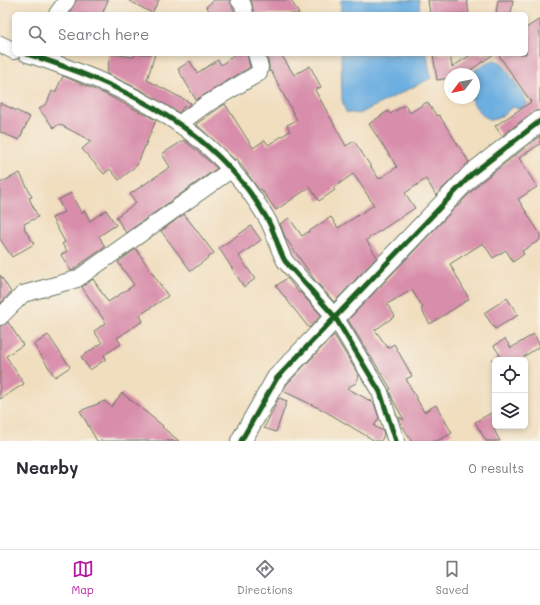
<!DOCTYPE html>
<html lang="en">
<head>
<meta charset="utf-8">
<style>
  body { margin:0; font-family:Mali,sans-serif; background:#f2f2f3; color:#2b2b33 }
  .controls { position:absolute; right:12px; bottom:12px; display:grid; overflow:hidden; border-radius:6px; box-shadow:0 2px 6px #0003 }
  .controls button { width:36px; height:36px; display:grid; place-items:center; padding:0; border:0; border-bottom:1px solid #e1e1e2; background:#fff; color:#2b2b33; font:20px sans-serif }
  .compass { position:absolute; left:444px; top:68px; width:36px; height:36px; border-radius:50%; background:#fff; box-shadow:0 2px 6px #0003; rotate:238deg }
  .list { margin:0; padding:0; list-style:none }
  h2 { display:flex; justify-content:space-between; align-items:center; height:52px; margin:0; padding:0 16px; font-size:17px }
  h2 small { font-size:13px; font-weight:400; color:#7c7c81 }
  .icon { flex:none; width:22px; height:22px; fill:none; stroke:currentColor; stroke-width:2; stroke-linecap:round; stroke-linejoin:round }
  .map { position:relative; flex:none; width:540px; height:441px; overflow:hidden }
  .search { position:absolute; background:#fff; box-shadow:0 2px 6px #0003; left:12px; right:12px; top:12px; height:44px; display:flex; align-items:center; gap:10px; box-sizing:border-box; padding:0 14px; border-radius:6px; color:#7c7c81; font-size:15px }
  .sheet { height:108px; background:#fff }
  nav { display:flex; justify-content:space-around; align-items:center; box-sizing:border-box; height:56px; border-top:1px solid #e1e1e2; background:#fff; font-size:11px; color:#7c7c81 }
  nav a { display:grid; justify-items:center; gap:2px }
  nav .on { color:#b5179e }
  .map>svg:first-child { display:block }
  .water { fill:#6dafe1; stroke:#46768a }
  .building { fill:#d88daa }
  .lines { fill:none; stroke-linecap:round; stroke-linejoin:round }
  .minor-casing { stroke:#687565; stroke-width:18 }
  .tertiary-casing { stroke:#687565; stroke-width:22 }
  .minor { stroke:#fff; stroke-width:16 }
  .tertiary { stroke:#fff; stroke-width:20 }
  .cycleway-casing { stroke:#f7f3e8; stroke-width:8 }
  .cycleway { stroke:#1b5e20; stroke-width:5 }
</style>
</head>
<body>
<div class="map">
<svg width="540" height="441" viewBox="0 0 540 441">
  <rect width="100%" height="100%" fill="#f7f3e8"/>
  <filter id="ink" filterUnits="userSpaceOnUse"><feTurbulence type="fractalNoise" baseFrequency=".025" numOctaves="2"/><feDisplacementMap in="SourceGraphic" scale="8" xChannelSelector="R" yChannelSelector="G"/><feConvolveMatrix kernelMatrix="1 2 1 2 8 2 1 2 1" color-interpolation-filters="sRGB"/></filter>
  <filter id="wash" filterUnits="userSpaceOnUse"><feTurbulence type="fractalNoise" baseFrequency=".012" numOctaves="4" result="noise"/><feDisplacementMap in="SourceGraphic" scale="16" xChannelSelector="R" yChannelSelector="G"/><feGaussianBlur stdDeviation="0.9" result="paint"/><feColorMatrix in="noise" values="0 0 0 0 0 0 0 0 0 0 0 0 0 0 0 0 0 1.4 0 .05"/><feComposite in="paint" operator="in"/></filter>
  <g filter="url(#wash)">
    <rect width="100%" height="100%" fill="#f1debf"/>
    <g class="water">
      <path d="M341,0H419L420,14H341Z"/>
      <path d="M341,54H427L431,78L359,114L346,112L342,100Z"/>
      <path d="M495,60L502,63L524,96L528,105L520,109L513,107C508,110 503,116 498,118C485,125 475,106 470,98H474V74H470L484,64Z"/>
    </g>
    <g id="blocks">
      <g class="building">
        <path d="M76,0H108L102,14H69Z"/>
        <path d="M128,0H159L152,13Z"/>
        <path d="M214,0H230L235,14H213L206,7Z"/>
        <path d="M251,0H291L299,14H254Z"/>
        <path d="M428,0H467L469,14H430Z"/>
        <path d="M498,0H513L511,14H496Z"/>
        <path d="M540,19V110L533,112L502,136L495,126L531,102L498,54H526V28Z"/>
        <path d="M110,54L134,57L135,54H155L147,80L191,103L185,108L184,106L179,113L141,90L107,74Z"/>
        <path d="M236,54H247L250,67L196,100L178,69L190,61L197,73L218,60L221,65Z"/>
        <path d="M266,54H281L294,75L310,66L321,87L315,90L346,146L354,141L379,179L397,167L369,124L388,111L390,114L405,105L410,113L427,102L437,116L439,115L469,162L436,195L426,179L405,193L415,208L366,240L377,257L334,302L314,279L285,237L280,224L289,218L302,236L331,217L338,228L374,205L357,179L353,174L333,188L335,190L319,201L310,187L276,210L261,189L259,190L237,159L235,160L196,124L225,104L253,148L265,140L268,145L290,131L287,125L297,120L271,71L269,72V65Z"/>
        <path d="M433,54H450L452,67L472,54H494L465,74H450V78L437,80Z"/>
        <path d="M63,76L105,94L156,120L137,165L119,180L110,169L104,174L82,149L91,141L59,124L54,128L39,109L47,103L52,91L55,93Z"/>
        <path d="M0,103L30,117L19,140L0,132Z"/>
        <path d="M540,136V144L519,158L537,187L518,199L540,234V240L522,251L524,254L513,262L506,250L493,258L483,243L450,264L469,299L430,324L421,309L423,308L412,290L387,304L395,316L375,330L388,348L394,344L412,376L406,379L424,412L436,405L452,433L437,441H411L398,417L404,420L393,400L389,390L391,389L348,320L456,207L462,203L461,202L480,183Z"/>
        <path d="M184,140L217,168L126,233L116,217L136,203L130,194L170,167L162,154Z"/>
        <path d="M20,173L32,197L29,198L38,217L24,224L25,227L24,228L34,244L12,257L0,239V183Z"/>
        <path d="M71,193L81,213L85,211L90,221L106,210L116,225L99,236L105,247L71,271L61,255L67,251L62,244L65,242L52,218L64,212L58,200Z"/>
        <path d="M184,214L214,253L191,271L161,231Z"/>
        <path d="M251,226L261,240L239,256L255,279L244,287L219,248Z"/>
        <path d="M136,249L168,296L140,315L143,321L117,338L121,344L104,355L106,359L90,370L81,357L102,343L94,331L106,323L82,287L93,279L108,302L134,285L118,262Z"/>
        <path d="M0,275L11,292L0,304Z"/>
        <path d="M287,278L299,293L300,292L321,315L309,328L276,286Z"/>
        <path d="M507,298L518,315L495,329L484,313Z"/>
        <path d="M8,322L23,345L6,356L24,384L0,399V326Z"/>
        <path d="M534,334L540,346L519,360H492L500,355L494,346L505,339L511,348Z"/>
        <path d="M48,335L70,367L55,377L34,345Z"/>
        <path d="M334,335L359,376L356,383L347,388L374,403L379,418L374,426L383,431L384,435L381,441H375L323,410L283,391L286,385Z"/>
        <path d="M122,393L163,426L162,427L179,441H97L80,411L105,401L111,407Z"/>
        <path d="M279,398L287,401L276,432L264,428Z"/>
        <path d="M495,411V432L500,441H486L475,422Z"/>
      </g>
    </g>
  </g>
  <g filter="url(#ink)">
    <use href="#blocks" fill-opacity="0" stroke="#687565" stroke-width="1"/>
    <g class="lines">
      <defs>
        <g id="minor">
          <path d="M239,0L243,5L245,14"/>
          <path d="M57,14L67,0"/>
          <path d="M0,44L14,51"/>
          <path d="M27,54C45,59 63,66 81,73C157,103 224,145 266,217C275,231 277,247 285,261L335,317L380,392L396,441"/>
          <path d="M179,124L205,105L259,73L260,67L256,54"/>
          <path d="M0,317L23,294L77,279L232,169"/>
        </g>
        <path id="tertiary" d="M241,441L277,378L472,174L540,121"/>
      </defs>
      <use href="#minor" class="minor-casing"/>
      <use href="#tertiary" class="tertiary-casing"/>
      <use href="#minor" class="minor"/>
      <use href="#tertiary" class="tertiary"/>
      <defs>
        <g id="cycleway">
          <path d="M27,54C45,59 63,66 81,73C157,103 224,145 266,217C275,231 277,247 285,261L335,317L380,392L396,441"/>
          <path d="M241,441L277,378L472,174L540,121"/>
        </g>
      </defs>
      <use href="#cycleway" class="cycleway-casing"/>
      <use href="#cycleway" class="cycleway"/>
    </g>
  </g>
</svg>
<div class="controls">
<button><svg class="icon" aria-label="locate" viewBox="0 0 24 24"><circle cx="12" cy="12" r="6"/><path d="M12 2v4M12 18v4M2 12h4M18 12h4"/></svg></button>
<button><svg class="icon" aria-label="layers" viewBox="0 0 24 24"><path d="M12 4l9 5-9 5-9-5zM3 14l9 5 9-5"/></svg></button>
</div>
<svg class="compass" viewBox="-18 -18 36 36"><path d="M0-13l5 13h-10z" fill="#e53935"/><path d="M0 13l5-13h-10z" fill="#7c7c81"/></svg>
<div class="search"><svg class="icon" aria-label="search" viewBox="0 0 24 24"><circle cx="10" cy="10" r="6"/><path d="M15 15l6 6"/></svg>Search here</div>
</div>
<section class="sheet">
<h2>Nearby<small>0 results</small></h2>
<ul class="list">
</ul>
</section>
<nav>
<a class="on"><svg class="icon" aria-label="map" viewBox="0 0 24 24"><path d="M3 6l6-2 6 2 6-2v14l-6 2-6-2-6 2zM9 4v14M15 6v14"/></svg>Map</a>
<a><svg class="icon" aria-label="directions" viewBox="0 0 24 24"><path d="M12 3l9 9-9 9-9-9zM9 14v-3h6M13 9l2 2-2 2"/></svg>Directions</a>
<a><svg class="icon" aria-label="saved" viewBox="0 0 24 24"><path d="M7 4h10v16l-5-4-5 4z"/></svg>Saved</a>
</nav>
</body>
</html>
